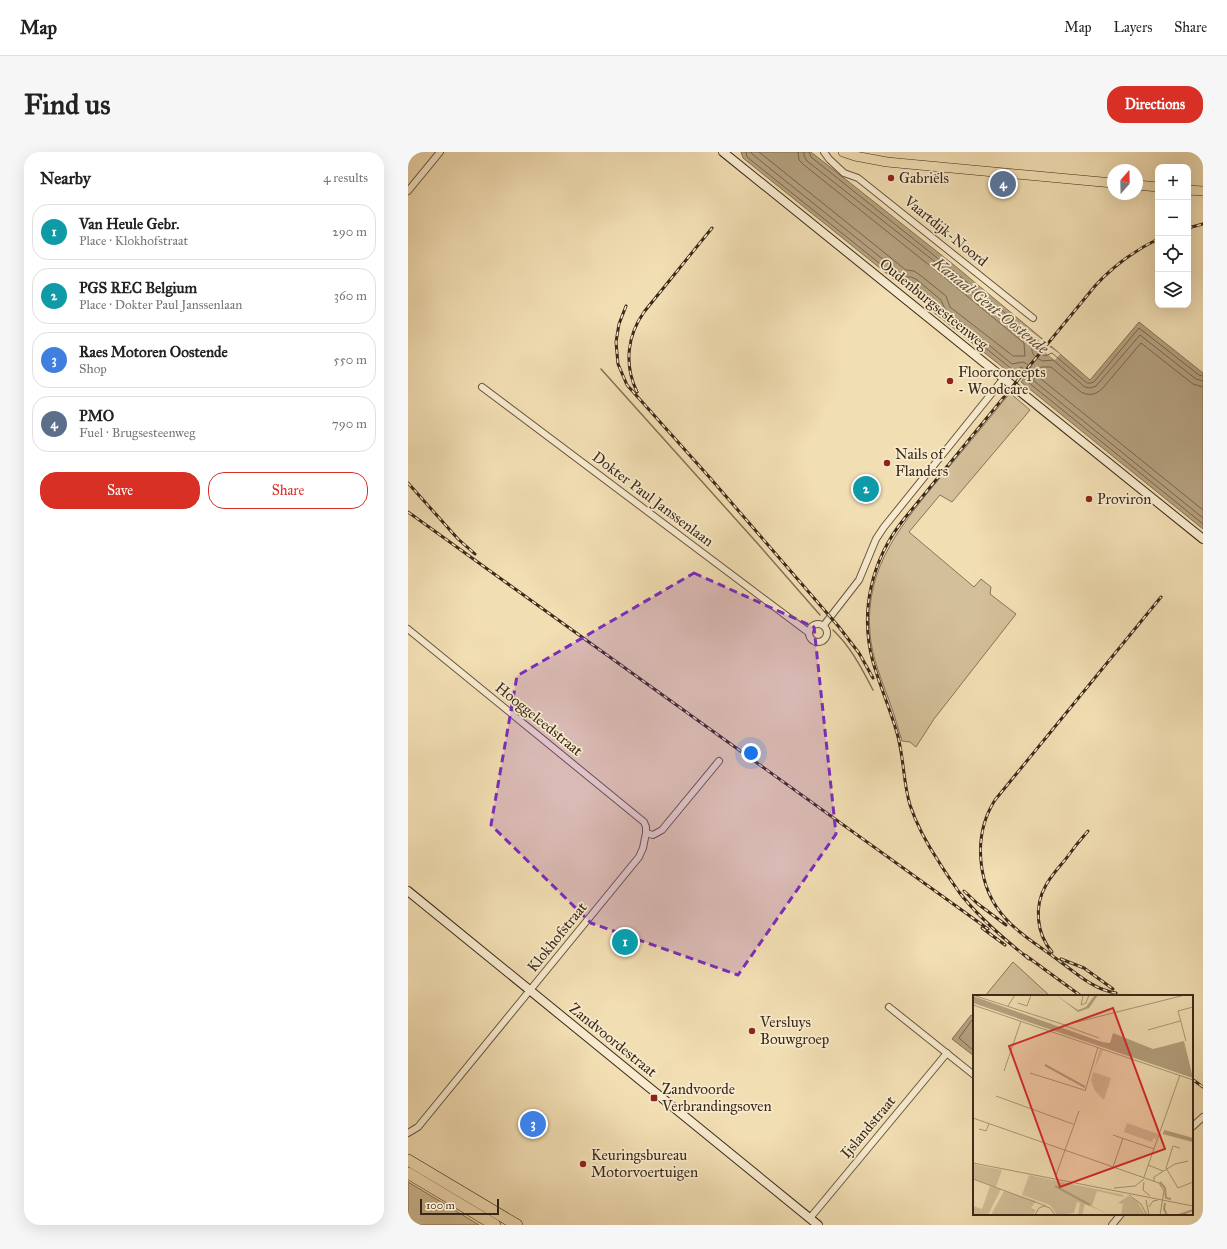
<!DOCTYPE html>
<html lang="en">
<head>
<meta charset="utf-8">
<style>
  body { margin:0; font-family:"IM FELL Great Primer",serif; background:#f6f6f6; color:#222 }
  .controls { position:absolute; right:12px; top:12px; display:grid; overflow:hidden; border-radius:8px; box-shadow:0 4px 16px #0002 }
  .controls button { width:36px; height:36px; display:grid; place-items:center; padding:0; border:0; border-bottom:1px solid #e0e0e0; background:#fff; color:#222; font:20px sans-serif }
  .compass { position:absolute; left:699px; top:12px; width:36px; height:36px; border-radius:50%; background:#fff; box-shadow:0 4px 16px #0002; rotate:20deg }
  .scale { position:absolute; left:12px; bottom:10px; width:79px; box-sizing:border-box; padding-left:4px; border:2px solid #3b2918; border-top:0; font-size:11px; line-height:14px; white-space:nowrap; color:#3b2918; -webkit-text-stroke:3px #f7eace; paint-order:stroke }
  .you { position:absolute; left:343px; top:601px; width:14px; height:14px; margin:-10px; border:3px solid #fff; border-radius:50%; background:#1a73e8; box-shadow:0 0 0 6px #1a73e833 }
  .badge { display:grid; place-items:center; width:26px; height:26px; border-radius:50%; background:#d93025; color:#fff; font-size:13px; font-weight:700 }
  .pin { position:absolute; translate:-50% -50%; border:2px solid #fff; box-shadow:0 1px 4px #0006 }
  .list { margin:0; padding:0; list-style:none }
  h2 { display:flex; justify-content:space-between; align-items:center; height:52px; margin:0; padding:0 16px; font-size:17px }
  h2 small { font-size:13px; font-weight:400; color:#767676 }
  .list li { display:grid; grid-template-columns:26px 1fr auto; gap:12px; align-items:center; box-sizing:border-box; height:56px; margin:0 8px 8px; padding:0 8px; border:1px solid #e0e0e0; border-radius:16px }
  .list b { display:block; font-size:15px; white-space:nowrap }
  .list p { margin:0; font-size:13px; white-space:nowrap; color:#767676 }
  .list em { font-size:13px; font-style:normal; color:#767676 }
  .actions { display:flex; gap:8px; padding:12px 16px }
  .actions a { flex:1; padding:9px 0; border:1px solid #d93025; border-radius:16px; text-align:center; font-size:14px; color:#d93025 }
  .actions .main { background:#d93025; color:#fff }
  .icon { flex:none; width:22px; height:22px; fill:none; stroke:currentColor; stroke-width:2; stroke-linecap:round; stroke-linejoin:round }
  .map { position:relative; flex:none; width:795px; height:1073px; overflow:hidden; border-radius:16px }
  header { display:flex; align-items:center; gap:24px; box-sizing:border-box; height:56px; padding:0 20px; background:#fff; border-bottom:1px solid #e0e0e0 }
  header strong { font-size:19px }
  nav { display:flex; gap:22px; margin-inline-start:auto; font-size:14px }
  .intro { display:flex; align-items:center; justify-content:space-between; box-sizing:border-box; height:96px; padding:0 24px }
  h1 { margin:0; font-size:28px }
  .button { padding:10px 18px; border-radius:16px; background:#d93025; color:#fff; font-size:14px; font-weight:700 }
  main { display:flex; gap:24px; padding:0 24px }
  aside { flex:1; background:#fff; border-radius:16px; box-shadow:0 4px 16px #0002 }
  .map>svg:first-child { display:block }
  .green { fill:#d3bf99; stroke:#877458 }
  .water { fill:#b4a07e; stroke:#847055 }
  .pier { fill:#f2deb3 }
  .lines { fill:none; stroke-linecap:round; stroke-linejoin:round }
  .shore { stroke:#78644b; stroke-width:1 }
  .stream { stroke:#847055; stroke-width:1.5 }
  .street-casing { stroke:#69563f; stroke-width:8 }
  .secondary-casing { stroke:#3b2918; stroke-width:10 }
  .primary-casing { stroke:#3b2918; stroke-width:10 }
  .highway-casing { stroke:#3b2918; stroke-width:12 }
  .street { stroke:#f7eace; stroke-width:6 }
  .secondary { stroke:#f7eace; stroke-width:8 }
  .primary { stroke:#f2deb3; stroke-width:9 }
  .highway { stroke:#f2deb3; stroke-width:11 }
  .rail-casing { stroke:#3b2918; stroke-width:3 }
  .rail { stroke:#f7eace; stroke-width:1.5; stroke-dasharray:4.5; stroke-linecap:butt }
  .marked { fill:#7b2cbf; fill-opacity:0.2; stroke:#7b2cbf; stroke-width:3; stroke-dasharray:8 5; stroke-linejoin:round }
  .poi-dot { fill:#8f2418; stroke:#f7eace; stroke-width:1.5 }
  .labels { text-anchor:middle; stroke-width:3.5; stroke-linejoin:round; paint-order:stroke }
  .poi-label { font-size:15px; fill:#3b2918; stroke:#f7eace; text-anchor:start }
  .street-label { font-size:15px; fill:#3b2918; stroke:#f7eace }
  .water-label { font-size:16px; font-style:italic; fill:#5f4d37; stroke:#f7eace }
  .inset-river { fill:none; stroke:#b4a07e; stroke-width:2 }
  .inset-road { fill:none; stroke:#a99675; stroke-width:1 }
  .view { fill:#d62828; fill-opacity:0.15; stroke:#d62828; stroke-width:2 }
  .inset-edge { fill:none; stroke:#3b2918; stroke-width:2 }
</style>
</head>
<body>
<header>
<strong>Map</strong>
<nav><a>Map</a><a>Layers</a><a>Share</a></nav>
</header>
<div class="intro"><h1>Find us</h1><a class="button">Directions</a></div>
<main>
<aside>
<h2>Nearby<small>4 results</small></h2>
<ul class="list">
<li><span class="badge" style="background:#0f9aa8">1</span><div><b>Van Heule Gebr.</b><p>Place · Klokhofstraat</p></div><em>290 m</em></li>
<li><span class="badge" style="background:#0f9aa8">2</span><div><b>PGS REC Belgium</b><p>Place · Dokter Paul Janssenlaan</p></div><em>360 m</em></li>
<li><span class="badge" style="background:#3f7fe0">3</span><div><b>Raes Motoren Oostende</b><p>Shop</p></div><em>550 m</em></li>
<li><span class="badge" style="background:#5c6f8a">4</span><div><b>PMO</b><p>Fuel · Brugsesteenweg</p></div><em>790 m</em></li>
</ul>
<div class="actions"><a class="main">Save</a><a>Share</a></div>
</aside>
<div class="map">
<svg width="795" height="1073" viewBox="0 0 795 1073">
  <rect width="100%" height="100%" fill="#f2deb3"/>
  <filter id="stains"><feTurbulence type="fractalNoise" baseFrequency=".005" numOctaves="4"/><feColorMatrix values="0 0 0 0 .2 0 0 0 0 .09 0 0 0 0 .02 0 0 0 .5 -.17"/></filter>
  <radialGradient id="worn" r=".72"><stop offset=".6" stop-color="#630" stop-opacity="0"/><stop offset="1" stop-color="#630" stop-opacity=".3"/></radialGradient>
  <g class="green">
    <path d="M602,241L622,258L544,350L532,343L501,380L566,435L573,427L583,435L582,442L608,462L526,567L508,595L502,590L494,589C490,577 487,564 482,551C474,529 464,506 462,482C456,413 496,370 536,321C558,295 580,268 602,241Z"/>
    <path d="M605,810L642,844H577Z"/>
    <path d="M0,1030L71,1073H0Z"/>
  </g>
  <g class="water">
    <path d="M333,0H403L546,113L637,189L632,196L637,201L643,194L682,228L731,170L795,221V377L613,230L618,223L612,219L607,225L524,159L527,155L502,134L498,137L335,6Z"/>
    <path d="M563,863L566,865V904L544,887Z"/>
  </g>
  <path class="pier" d="M612,171L638,191L634,196L637,198L640,194L652,202L647,208L607,177Z"/>
  <g class="lines">
    <g class="shore">
      <path d="M338,0L339,5L496,131L502,130L505,131L530,152L531,159L605,218L607,219L613,215L620,219L622,223L619,228L620,230L795,372"/>
      <path d="M343,0L344,2L497,125H503L508,127L533,148L537,157L604,212L615,210C626,215 626,219 626,229L795,366"/>
      <path d="M351,0L498,118L506,119L512,123L538,144L542,155L605,204H617L616,191L536,125L396,13L391,8L390,0"/>
      <path d="M396,0V4L399,9L540,120L623,189C624,200 623,204 635,209L645,208L677,235L682,236L688,234L732,183L788,227L795,229"/>
      <path d="M401,0L403,5L543,117L630,188L631,190L628,196L630,199L637,204L644,201L679,231H683L686,230L731,176L791,223L795,224"/>
      <path d="M795,235L785,232L733,191L694,237C687,243 681,244 673,240L643,215H633L632,217L633,227L795,358"/>
      <path d="M566,868H564L551,886L566,899"/>
    </g>
    <g class="stream">
      <path d="M193,217L350,392L412,463"/>
      <path d="M425,478C443,495 454,517 465,538"/>
    </g>
    <defs>
      <g id="street">
        <path d="M416,0L421,7L436,21L450,26L625,166"/>
        <path d="M0,39L32,0"/>
        <path d="M74,235L400,480"/>
        <circle cx="410" cy="481" r="9"/>
        <path d="M416,473L451,428L468,387L476,375L596,226"/>
        <path d="M0,477L236,670L238,675V681"/>
        <path d="M481,855L566,923"/>
        <path d="M784,975L795,965"/>
        <path d="M0,981L10,975L231,705L235,696L238,681L245,683L254,678L311,609"/>
        <path d="M402,1066L539,901"/>
        <path d="M704,1073L713,1062"/>
      </g>
      <g id="secondary">
        <path d="M315,0L795,387"/>
        <path d="M0,739L410,1073"/>
      </g>
      <g id="primary">
        <path d="M435,0L447,4L479,10L705,31"/>
        <path d="M729,33L750,35"/>
        <path d="M780,38L795,39"/>
      </g>
      <g id="highway">
        <path d="M0,1008L109,1073"/>
        <path d="M0,1021L87,1073"/>
      </g>
    </defs>
    <use href="#street" class="street-casing"/>
    <use href="#secondary" class="secondary-casing"/>
    <use href="#primary" class="primary-casing"/>
    <use href="#highway" class="highway-casing"/>
    <use href="#street" class="street"/>
    <use href="#secondary" class="secondary"/>
    <use href="#primary" class="primary"/>
    <use href="#highway" class="highway"/>
    <defs>
      <g id="rail">
        <path d="M780,76L795,72"/>
        <path d="M218,154L211,172L208,190L210,212L219,233L303,327L431,475L451,501L465,526"/>
        <path d="M229,240C216,213 219,184 236,160L304,76"/>
        <path d="M0,331L50,387L67,402"/>
        <path d="M0,360L580,777"/>
        <path d="M556,739L570,752L598,773"/>
        <path d="M574,776L597,793"/>
        <path d="M644,800C628,781 626,754 638,733C643,724 650,716 657,708C664,698 672,688 680,679"/>
        <path d="M617,803L673,844"/>
        <path d="M621,807C596,787 570,765 551,740C544,730 537,720 531,710C519,692 509,674 502,653C495,630 496,605 489,581C482,557 472,534 465,510C451,459 464,407 496,367L687,134C705,114 726,99 750,87"/>
        <path d="M653,807L676,816L705,837"/>
        <path d="M708,841C686,838 668,821 650,808C633,795 612,783 598,767C569,736 564,684 587,648L753,445"/>
        <path d="M784,927L795,935"/>
      </g>
    </defs>
    <use href="#rail" class="rail-casing"/>
    <use href="#rail" class="rail"/>
  </g>
  <path class="marked" d="M286,421L406,475L428,682L330,823L183,771L83,673L109,524Z"/>
  <g class="poi-dot">
    <circle cx="483" cy="26" r="4"/>
    <circle cx="542" cy="229" r="4"/>
    <circle cx="479" cy="311" r="4"/>
    <circle cx="681" cy="347" r="4"/>
    <circle cx="344" cy="879" r="4"/>
    <rect x="242" y="942" width="8" height="8" rx="2"/>
    <circle cx="175" cy="1012" r="4"/>
  </g>
  <g class="labels">
    <g class="poi-label">
      <text x="491" y="31">Gabriëls</text>
      <text x="550" y="225">Floorconcepts<tspan x="550" dy="17">- Woodcare</tspan></text>
      <text x="487" y="307">Nails of<tspan x="487" dy="17">Flanders</tspan></text>
      <text x="689" y="352">Proviron</text>
      <text x="352" y="875">Versluys<tspan x="352" dy="17">Bouwgroep</tspan></text>
      <text x="254" y="942">Zandvoorde<tspan x="254" dy="17">Verbrandingsoven</tspan></text>
      <text x="183" y="1008">Keuringsbureau<tspan x="183" dy="17">Motorvoertuigen</tspan></text>
    </g>
    <g class="street-label">
      <text transform="translate(538 79) rotate(39)" y="5">Vaartdijk-Noord</text>
      <text transform="translate(526 152) rotate(39)" y="5">Oudenburgsesteenweg</text>
      <text transform="translate(245 347) rotate(37)" y="5">Dokter Paul Janssenlaan</text>
      <text transform="translate(131 567) rotate(39)" y="5">Hooggeleedstraat</text>
      <text transform="translate(149 785) rotate(-51)" y="5">Klokhofstraat</text>
      <text transform="translate(205 888) rotate(39)" y="5">Zandvoordestraat</text>
      <text transform="translate(460 975) rotate(-50)" y="5">Ijslandstraat</text>
    </g>
    <g class="water-label">
      <text transform="translate(583 153) rotate(39)" y="6">Kanaal Gent-Oostende</text>
    </g>
  </g>
  <g transform="translate(565 843)">
    <rect width="220" height="220" fill="#f2deb3"/>
    <path d="M127,54L130,55L120,77L138,83L131,105L122,96L118,85ZM154,128L185,139L183,144L180,143L179,147L151,137ZM0,169L29,175L23,192L0,184ZM56,180L151,200L150,202L124,196L119,211L137,220L112,209L109,220H105L107,208L104,207L101,218L84,220L77,210L49,200ZM17,191L28,194L15,220H0V211L9,214ZM31,196L63,206L58,213L63,215L60,220H18ZM155,201L163,205L173,220H148L150,209L145,208Z" fill="#d3bf99"/>
    <path d="M83,0L105,15L113,12L122,0H125L116,13L105,17ZM0,1L129,47L137,48L140,38L180,54L211,46L220,83L0,8Z" fill="#b4a07e"/>
    <path class="inset-river" d="M72,70L112,92M191,136L220,144M190,138L220,146M187,187L192,193L193,203L198,204M82,191L117,210M192,208L191,214L194,220M206,220L220,215"/>
    <path class="inset-road" d="M0,0L92,30L212,0M110,1L108,10L113,8L116,0M45,8L54,11L58,0M0,10L220,85M35,11L42,0M90,30L126,43M175,35L207,26M213,46L205,16L220,12M31,76L48,26M57,78L111,95M113,93L112,96L125,52M23,101L100,129M0,123L186,188L191,196L187,220M6,134L13,136L16,129M140,140L181,154M207,153L200,151L193,173L205,193L220,187M0,168L220,211M175,170L190,176M140,172L150,143M83,180L106,116M171,182L207,80M0,184L73,211M181,186V182L202,169L215,166M171,187L170,195L177,201M141,193L162,191L171,184M156,200L168,209L174,220M173,205L176,220M176,212L180,206L185,205M62,220L66,213L71,211L77,213L82,220"/>
    <path class="view" d="M140,13L192,154L87,192L36,51Z"/>
    <rect width="220" height="220" class="inset-edge"/>
  </g>
  <rect width="100%" height="100%" filter="url(#stains)"/>
  <rect width="100%" height="100%" fill="url(#worn)"/>
</svg>
<div class="controls">
<button>+</button>
<button>−</button>
<button><svg class="icon" aria-label="locate" viewBox="0 0 24 24"><circle cx="12" cy="12" r="6"/><path d="M12 2v4M12 18v4M2 12h4M18 12h4"/></svg></button>
<button><svg class="icon" aria-label="layers" viewBox="0 0 24 24"><path d="M12 4l9 5-9 5-9-5zM3 14l9 5 9-5"/></svg></button>
</div>
<svg class="compass" viewBox="-18 -18 36 36"><path d="M0-13l5 13h-10z" fill="#e53935"/><path d="M0 13l5-13h-10z" fill="#767676"/></svg>
<div class="scale">100 m</div>
<div class="you"></div>
<div class="pin badge" style="left:217px;top:790px;background:#0f9aa8">1</div>
<div class="pin badge" style="left:458px;top:337px;background:#0f9aa8">2</div>
<div class="pin badge" style="left:125px;top:972px;background:#3f7fe0">3</div>
<div class="pin badge" style="left:595px;top:32px;background:#5c6f8a">4</div>
</div>
</main>
</body>
</html>
